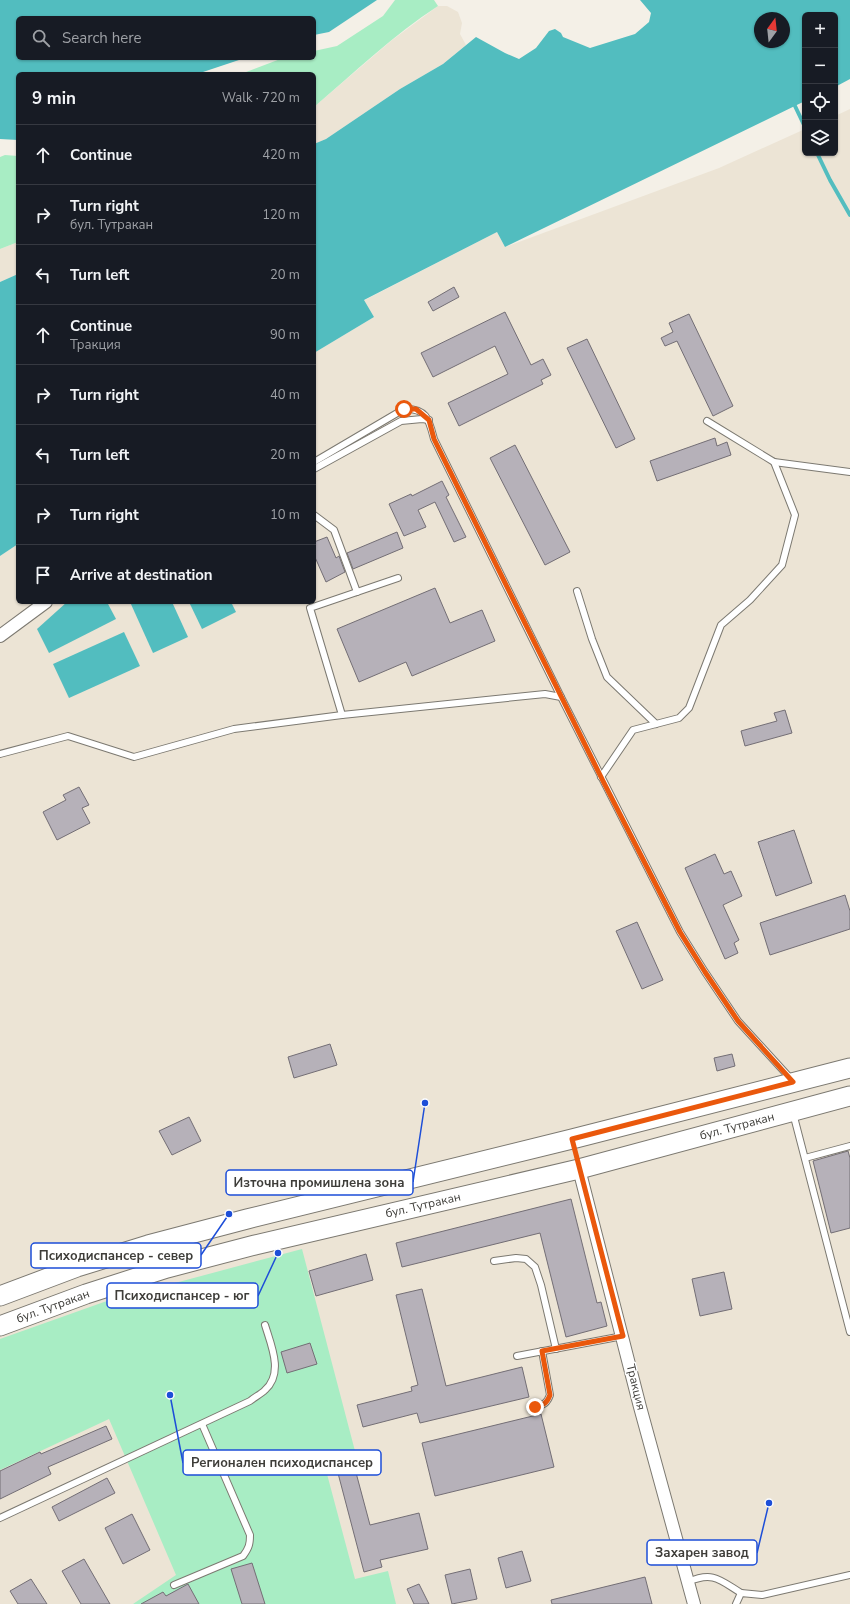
<!DOCTYPE html>
<html lang="en">
<head>
<meta charset="utf-8">
<style>
  body { margin:0; font-family:"Nunito Sans",sans-serif; background:#20242c; color:#f1f3f6 }
  .controls { position:absolute; right:12px; top:12px; display:grid; overflow:hidden; border-radius:6px; box-shadow:0 1px 3px #0004 }
  .controls button { width:36px; height:36px; display:grid; place-items:center; padding:0; border:0; border-bottom:1px solid #363941; background:#171b24; color:#f1f3f6; font:20px sans-serif }
  .compass { position:absolute; left:754px; top:12px; width:36px; height:36px; border-radius:50%; background:#171b24; box-shadow:0 1px 3px #0004; rotate:15deg }
  .stop { position:absolute; width:12px; height:12px; margin:-9px; border:3px solid #ea580c; border-radius:50%; background:#fff }
  .stop.end { background:#ea580c; border-color:#fff; box-shadow:0 1px 4px #0008 }
  .list { margin:0; padding:0; list-style:none }
  h2 { display:flex; justify-content:space-between; align-items:center; height:52px; margin:0; padding:0 16px; font-size:17px }
  h2 small { font-size:13px; font-weight:400; color:#9ea1a6 }
  .list li { display:grid; grid-template-columns:26px 1fr auto; gap:12px; align-items:center; box-sizing:border-box; height:60px; padding:0 16px; border-top:1px solid #363941 }
  .list b { display:block; font-size:15px; white-space:nowrap }
  .list p { margin:0; font-size:13px; white-space:nowrap; color:#9ea1a6 }
  .list em { font-size:13px; font-style:normal; color:#9ea1a6 }
  .icon { flex:none; width:22px; height:22px; fill:none; stroke:currentColor; stroke-width:2; stroke-linecap:round; stroke-linejoin:round }
  .map { position:relative; flex:none; width:850px; height:1604px; overflow:hidden }
  .search { position:absolute; background:#171b24; box-shadow:0 1px 3px #0004; left:16px; top:16px; width:300px; height:44px; display:flex; align-items:center; gap:10px; box-sizing:border-box; padding:0 14px; border-radius:6px; color:#9ea1a6; font-size:15px }
  .panel { position:absolute; background:#171b24; box-shadow:0 1px 3px #0004; left:16px; top:72px; width:300px; height:532px; border-radius:6px }
  .map>svg:first-child { display:block }
  .built { fill:#ece4d5 }
  .green { fill:#a8edc4 }
  .water { fill:#52bdbf; fill-rule:evenodd }
  .lines { fill:none; stroke-linecap:round; stroke-linejoin:round }
  .stream { stroke:#52bdbf; stroke-width:4 }
  .building { fill:#b6b1b9; stroke:#736e75 }
  .service-casing { stroke:#7c7971; stroke-width:8 }
  .minor-casing { stroke:#7c7971; stroke-width:14 }
  .primary-casing { stroke:#7c7971; stroke-width:21 }
  .service { stroke:#fff; stroke-width:6 }
  .minor { stroke:#fff; stroke-width:12 }
  .primary { stroke:#fff; stroke-width:19 }
  .route { stroke:#ea580c; stroke-width:5 }
  .labels { text-anchor:middle; stroke-width:3; stroke-linejoin:round; paint-order:stroke }
  .street-label { font-size:12px; fill:#3e3d39; stroke:#fff }
  .leader { fill:none; stroke:#1d4ed8; stroke-width:1.5 }
  .callout-dot { fill:#1d4ed8; stroke:#fff; stroke-width:1.5 }
  .callout { fill:#fff; stroke:#1d4ed8; stroke-width:1.5 }
  .callout-label { font-size:13px; text-anchor:middle; font-weight:bold; fill:#3e3d39 }
</style>
</head>
<body>
<div class="map">
<svg width="850" height="1604" viewBox="0 0 850 1604">
  <rect width="100%" height="100%" fill="#f4f0e7"/>
  <g class="built">
    <path d="M438,6H447L458,12L462,23L460,34L466,45L443,64L400,89L326,139L314,144V107L391,41Z"/>
    <path d="M850,109V1604H0V556L18,544V602H314V353L374,317L363,301L497,232L505,247L719,168L805,129V153H835V116Z"/>
    <path d="M18,242V274L0,282V249Z"/>
  </g>
  <g class="green">
    <path d="M395,0H434L438,6C393,35 354,73 314,107V74H241L283,58H314V51L337,46L383,16Z"/>
    <path d="M5,155L18,156V242L0,249V157Z"/>
    <path d="M302,1249L355,1451L323,1459L355,1579L388,1571L396,1604H133L176,1575L109,1419L0,1470V1339L104,1302Z"/>
  </g>
  <g class="water">
    <path d="M0,0H377L329,32L314,35V18H18V58H245L197,74H18V140L0,139Z"/>
    <path d="M640,0H850V79L835,87V15H805V101L505,247L497,232L364,300L374,317L314,353V144L326,139L400,89L443,64L476,37L505,53L519,59L536,48L549,31L555,29L561,33L563,37L590,48L635,34L649,22L651,13ZM760,18H784V42H760Z"/>
    <path d="M18,274V544L0,556V282Z"/>
    <path d="M67,602H107L116,619L49,653L37,629Z"/>
    <path d="M130,602H172L188,637L153,653Z"/>
    <path d="M189,602H231L236,612L202,629Z"/>
    <path d="M124,632L140,666L69,698L53,664Z"/>
  </g>
  <g class="lines">
    <g class="stream">
      <path d="M795,106L805,127"/>
      <path d="M817,153L830,180L850,215"/>
    </g>
  </g>
  <g class="building">
    <path d="M454,287L459,297L433,311L428,302Z"/>
    <path d="M505,312L531,365L543,359L551,375L541,380L543,384L459,426L448,403L508,374L495,346L433,377L421,353Z"/>
    <path d="M689,314L733,406L713,416L677,341L665,346L661,338L673,332L669,323Z"/>
    <path d="M587,339L635,439L616,448L567,348Z"/>
    <path d="M715,438L717,446L727,442L731,455L657,481L650,461Z"/>
    <path d="M515,445L570,552L545,565L490,458Z"/>
    <path d="M442,481L449,495L446,497L466,537L454,542L435,502L418,510L426,527L404,536L389,504L411,494L412,496Z"/>
    <path d="M397,532L403,548L353,569L347,553Z"/>
    <path d="M327,537L336,558L339,556L345,572L326,582L314,555V542Z"/>
    <path d="M435,588L450,623L482,610L495,641L412,676L406,662L359,682L337,629Z"/>
    <path d="M785,710L792,733L745,746L741,731L777,721L774,713Z"/>
    <path d="M79,787L89,805L82,808L90,823L57,840L43,812L66,800L63,795Z"/>
    <path d="M794,830L812,883L776,896L758,842Z"/>
    <path d="M715,854L724,874L731,871L742,896L723,905L739,940L734,943L738,953L725,959L685,868Z"/>
    <path d="M845,895L850,911V929L770,955L760,923Z"/>
    <path d="M637,922L663,980L642,989L616,931Z"/>
    <path d="M330,1044L337,1065L294,1078L288,1057Z"/>
    <path d="M732,1054L735,1066L717,1071L714,1058Z"/>
    <path d="M189,1117L201,1141L172,1155L159,1131Z"/>
    <path d="M848,1151L850,1158V1228L831,1233L813,1161Z"/>
    <path d="M571,1199L597,1303L601,1302L607,1326L566,1337L540,1233L402,1267L396,1243Z"/>
    <path d="M366,1254L373,1280L316,1296L309,1271Z"/>
    <path d="M724,1272L732,1309L700,1316L692,1279Z"/>
    <path d="M422,1289L446,1386L522,1367L529,1397L420,1423L417,1413L363,1427L357,1405L412,1391L411,1387L418,1385L396,1295Z"/>
    <path d="M310,1343L317,1364L287,1373L281,1352Z"/>
    <path d="M541,1414L554,1467L435,1496L422,1443Z"/>
    <path d="M106,1426L112,1439L48,1467L51,1474L0,1499V1471L40,1452L41,1454Z"/>
    <path d="M351,1454L370,1525L419,1513L428,1549L380,1560L382,1567L364,1572L334,1458Z"/>
    <path d="M107,1478L115,1493L59,1521L52,1507Z"/>
    <path d="M132,1514L150,1550L123,1564L105,1528Z"/>
    <path d="M522,1551L531,1581L506,1588L498,1558Z"/>
    <path d="M84,1559L110,1604H81L62,1571Z"/>
    <path d="M252,1563L265,1604H242L231,1569Z"/>
    <path d="M470,1569L477,1599L452,1604L445,1575Z"/>
    <path d="M645,1577L652,1604H552L551,1600Z"/>
    <path d="M31,1579L47,1604H18L10,1591Z"/>
    <path d="M188,1584L199,1604H141L163,1592L166,1596Z"/>
    <path d="M419,1584L429,1604H414L407,1589Z"/>
  </g>
  <g class="lines">
    <defs>
      <g id="service">
        <path d="M707,421L774,462L850,472"/>
        <path d="M314,462L404,409C427,408 429,420 434,439L561,697"/>
        <path d="M314,469L401,421L422,419L429,420"/>
        <path d="M314,515L334,530L357,592"/>
        <path d="M577,591L592,639L607,677L656,724"/>
        <path d="M342,715L310,608L398,578"/>
        <path d="M0,754L68,736L134,757L234,729L342,715L545,694L561,697L680,932L705,972L738,1021L791,1079"/>
        <path d="M601,777L633,730L679,718L689,708L721,625L750,600L782,565L795,515L774,462"/>
        <path d="M793,1113L850,1332"/>
        <path d="M805,1158L850,1146"/>
        <path d="M494,1261L516,1258L526,1259L535,1267L541,1285L556,1349"/>
        <path d="M517,1356L623,1336"/>
        <path d="M535,1407C544,1405 547,1403 550,1395L542,1351"/>
        <path d="M0,1518L250,1401C255,1397 261,1394 265,1390C284,1373 271,1345 265,1325"/>
        <path d="M688,1582C713,1571 720,1580 741,1593"/>
        <path d="M174,1585L243,1556C249,1548 250,1544 250,1535L202,1424"/>
        <path d="M736,1604L741,1593L762,1595L850,1575"/>
      </g>
      <g id="minor">
        <path d="M0,636L46,602"/>
        <path d="M579,1169L640,1407L694,1604"/>
      </g>
      <g id="primary">
        <path d="M0,1296L77,1267L148,1245L247,1219L572,1139L850,1068"/>
        <path d="M0,1326L86,1294L167,1268L255,1245L579,1169L850,1096"/>
      </g>
    </defs>
    <use href="#service" class="service-casing"/>
    <use href="#minor" class="minor-casing"/>
    <use href="#primary" class="primary-casing"/>
    <use href="#service" class="service"/>
    <use href="#minor" class="minor"/>
    <use href="#primary" class="primary"/>
  </g>
  <g class="lines">
    <path class="route" d="M404,409H416L429,420L434,439L601,777L680,932L705,972L738,1021L793,1082L572,1139L623,1336L542,1351L550,1395C547,1403 544,1405 535,1407"/>
  </g>
  <g class="labels">
    <g class="street-label">
      <text transform="translate(737 1126) rotate(-15)" y="4">бул. Тутракан</text>
      <text transform="translate(423 1205) rotate(-13)" y="4">бул. Тутракан</text>
      <text transform="translate(53 1306) rotate(-20)" y="4">бул. Тутракан</text>
      <text transform="translate(636 1387) rotate(76)" y="4">Тракция</text>
    </g>
  </g>
  <path class="leader" d="M425 1103L413 1182M229 1214L201 1255M278 1253L258 1296M170 1395L183 1463M769 1503L757 1553"/>
  <g class="callout-dot">
    <circle cx="425" cy="1103" r="4"/>
    <circle cx="229" cy="1214" r="4"/>
    <circle cx="278" cy="1253" r="4"/>
    <circle cx="170" cy="1395" r="4"/>
    <circle cx="769" cy="1503" r="4"/>
  </g>
  <g class="callout">
    <rect x="226" y="1170" width="187" height="25" rx="4"/>
    <rect x="31" y="1243" width="170" height="25" rx="4"/>
    <rect x="107" y="1283" width="151" height="25" rx="4"/>
    <rect x="183" y="1450" width="198" height="25" rx="4"/>
    <rect x="647" y="1540" width="110" height="25" rx="4"/>
  </g>
  <g class="callout-label">
    <text x="319" y="1187">Източна промишлена зона</text>
    <text x="116" y="1260">Психодиспансер - север</text>
    <text x="182" y="1300">Психодиспансер - юг</text>
    <text x="282" y="1467">Регионален психодиспансер</text>
    <text x="702" y="1557">Захарен завод</text>
  </g>
</svg>
<div class="controls">
<button>+</button>
<button>−</button>
<button><svg class="icon" aria-label="locate" viewBox="0 0 24 24"><circle cx="12" cy="12" r="6"/><path d="M12 2v4M12 18v4M2 12h4M18 12h4"/></svg></button>
<button><svg class="icon" aria-label="layers" viewBox="0 0 24 24"><path d="M12 4l9 5-9 5-9-5zM3 14l9 5 9-5"/></svg></button>
</div>
<svg class="compass" viewBox="-18 -18 36 36"><path d="M0-13l5 13h-10z" fill="#e53935"/><path d="M0 13l5-13h-10z" fill="#9ea1a6"/></svg>
<div class="stop" style="left:404px;top:409px"></div>
<div class="stop end" style="left:535px;top:1407px"></div>
<div class="search"><svg class="icon" aria-label="search" viewBox="0 0 24 24"><circle cx="10" cy="10" r="6"/><path d="M15 15l6 6"/></svg>Search here</div>
<section class="panel">
<h2>9 min<small>Walk · 720 m</small></h2>
<ul class="list">
<li><svg class="icon" aria-label="ahead" viewBox="0 0 24 24"><path d="M12 20V5M6 11l6-6 6 6"/></svg><div><b>Continue</b></div><em>420 m</em></li>
<li><svg class="icon" aria-label="right" viewBox="0 0 24 24"><path d="M7 20v-9h11M14 6l5 5-5 5"/></svg><div><b>Turn right</b><p>бул. Тутракан</p></div><em>120 m</em></li>
<li><svg class="icon" aria-label="left" viewBox="0 0 24 24"><path d="M17 20v-9H6M10 6l-5 5 5 5"/></svg><div><b>Turn left</b></div><em>20 m</em></li>
<li><svg class="icon" aria-label="ahead" viewBox="0 0 24 24"><path d="M12 20V5M6 11l6-6 6 6"/></svg><div><b>Continue</b><p>Тракция</p></div><em>90 m</em></li>
<li><svg class="icon" aria-label="right" viewBox="0 0 24 24"><path d="M7 20v-9h11M14 6l5 5-5 5"/></svg><div><b>Turn right</b></div><em>40 m</em></li>
<li><svg class="icon" aria-label="left" viewBox="0 0 24 24"><path d="M17 20v-9H6M10 6l-5 5 5 5"/></svg><div><b>Turn left</b></div><em>20 m</em></li>
<li><svg class="icon" aria-label="right" viewBox="0 0 24 24"><path d="M7 20v-9h11M14 6l5 5-5 5"/></svg><div><b>Turn right</b></div><em>10 m</em></li>
<li><svg class="icon" aria-label="arrive" viewBox="0 0 24 24"><path d="M6 21V4h12l-3 4 3 4H6"/></svg><div><b>Arrive at destination</b></div></li>
</ul>
</section>
</div>
</body>
</html>
